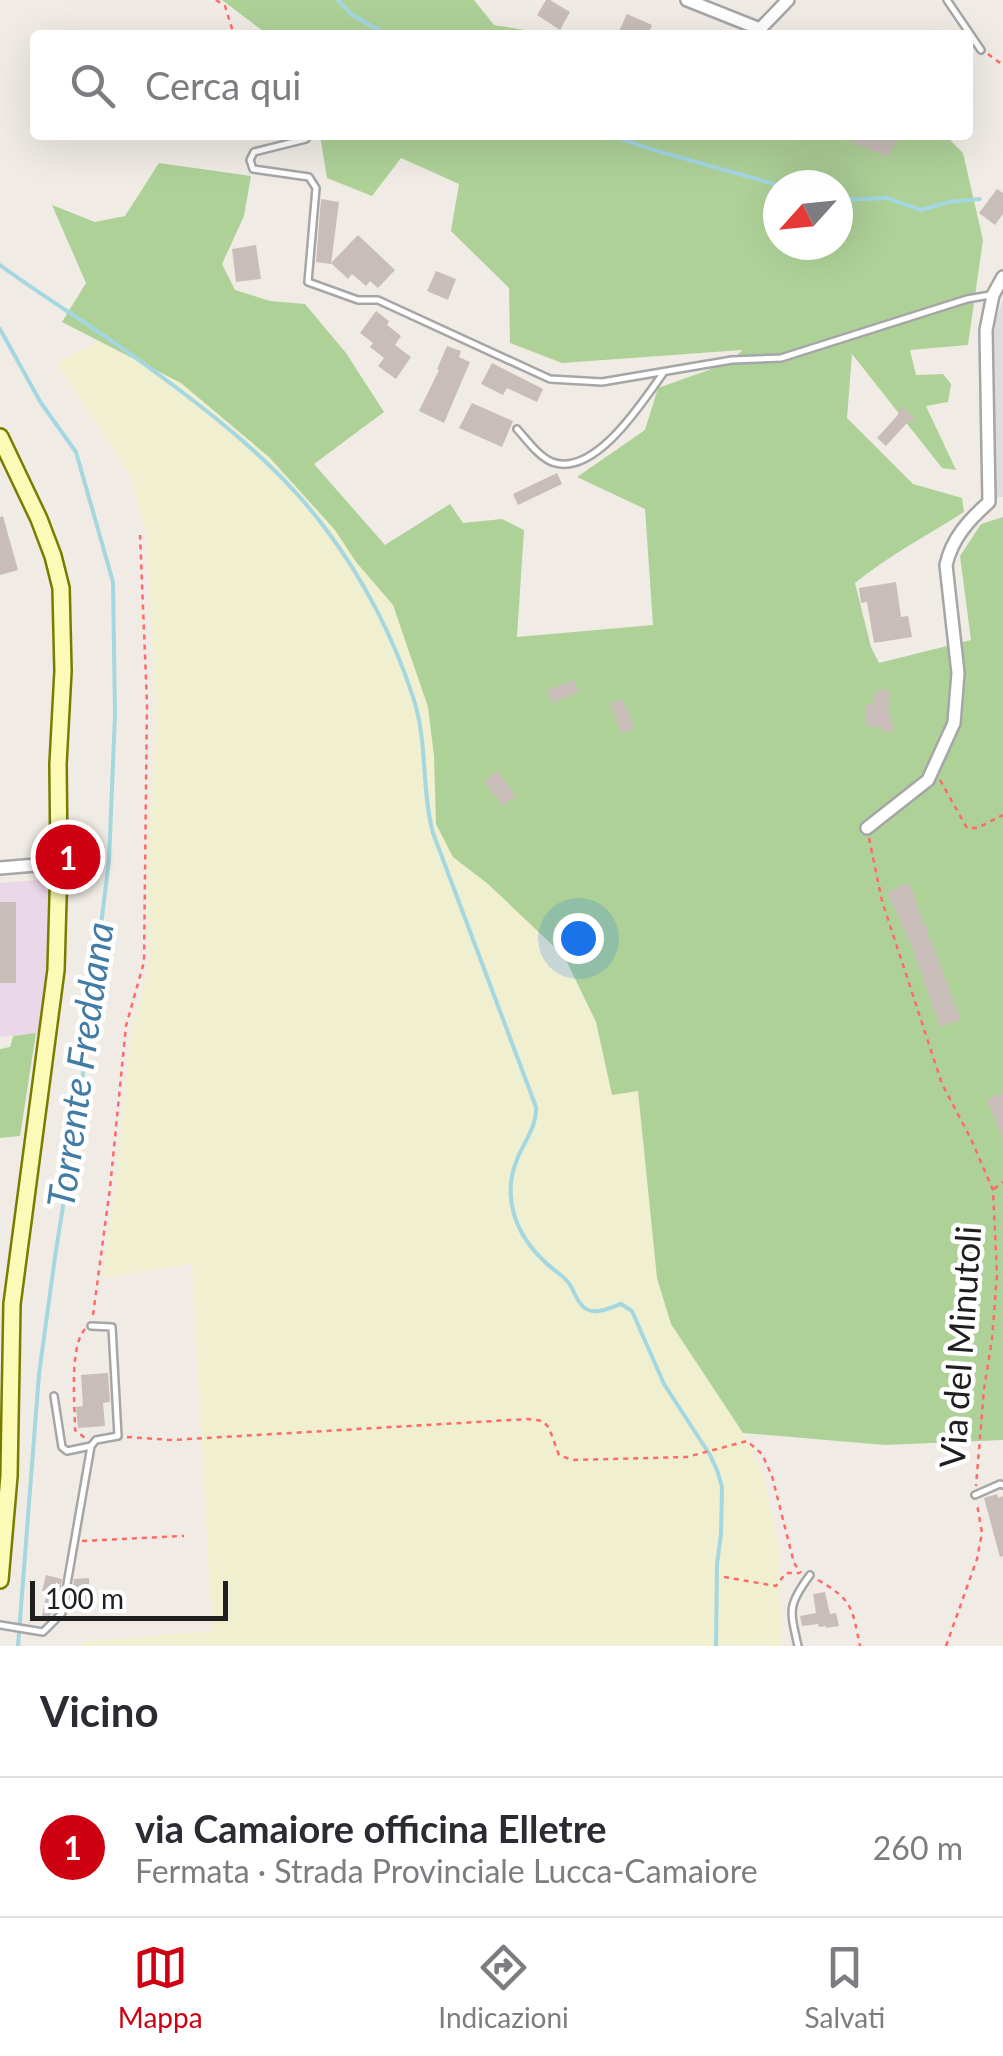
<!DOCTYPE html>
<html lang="it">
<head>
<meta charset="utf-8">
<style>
  body { margin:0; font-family:Lato,sans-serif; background:#f2f2f3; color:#2b2b33 }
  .compass { position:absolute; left:763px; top:170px; width:90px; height:90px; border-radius:50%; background:#fff; box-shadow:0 10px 40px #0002; rotate:243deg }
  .scale { position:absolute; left:30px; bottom:25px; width:198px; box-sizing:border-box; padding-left:10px; border:5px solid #1f1f1f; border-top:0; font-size:28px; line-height:35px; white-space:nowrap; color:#1f1f1f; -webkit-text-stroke:8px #fff; paint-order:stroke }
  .you { position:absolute; left:578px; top:938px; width:35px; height:35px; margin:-25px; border:8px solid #fff; border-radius:50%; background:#1a73e8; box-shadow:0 0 0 15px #1a73e833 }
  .badge { display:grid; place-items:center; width:65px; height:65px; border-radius:50%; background:#ce0012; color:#fff; font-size:32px; font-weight:700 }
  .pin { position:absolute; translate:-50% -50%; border:5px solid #fff; box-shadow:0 2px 10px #0006 }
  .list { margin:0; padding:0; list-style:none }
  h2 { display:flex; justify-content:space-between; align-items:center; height:130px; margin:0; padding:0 40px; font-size:42px }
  h2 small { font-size:32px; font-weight:400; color:#7c7c81 }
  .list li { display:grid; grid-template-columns:65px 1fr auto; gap:30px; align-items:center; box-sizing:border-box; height:140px; padding:0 40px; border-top:2px solid #e1e1e2 }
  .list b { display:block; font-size:38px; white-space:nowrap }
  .list p { margin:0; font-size:32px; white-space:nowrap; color:#7c7c81 }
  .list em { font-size:32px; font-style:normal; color:#7c7c81 }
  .icon { flex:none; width:55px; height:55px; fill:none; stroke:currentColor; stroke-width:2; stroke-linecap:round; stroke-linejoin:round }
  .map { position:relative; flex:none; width:1003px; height:1646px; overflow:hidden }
  .search { position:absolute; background:#fff; box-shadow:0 10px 40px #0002; left:30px; right:30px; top:30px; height:110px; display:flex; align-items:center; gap:25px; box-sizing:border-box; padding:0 35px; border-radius:10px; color:#7c7c81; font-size:38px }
  .sheet { height:270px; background:#fff }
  nav { display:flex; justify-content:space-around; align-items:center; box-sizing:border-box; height:140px; border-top:2px solid #e1e1e2; background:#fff; font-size:28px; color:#7c7c81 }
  nav a { display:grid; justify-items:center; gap:5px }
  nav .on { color:#ce0012 }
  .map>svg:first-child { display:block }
  .residential { fill:#dddcdc }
  .industrial { fill:#ead7e8 }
  .farmland { fill:#f0efd0 }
  .forest { fill:#aed198; fill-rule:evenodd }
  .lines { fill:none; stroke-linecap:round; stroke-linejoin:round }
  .stream { stroke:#a4d7e0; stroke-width:4 }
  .building { fill:#c8bdb8 }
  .service-casing { stroke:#a6a6a6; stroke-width:10 }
  .minor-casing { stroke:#a6a6a6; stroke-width:16 }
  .secondary-casing { stroke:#7a7c00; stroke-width:20 }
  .path { stroke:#ff6a67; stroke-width:2.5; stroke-dasharray:5 5; stroke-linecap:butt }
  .service { stroke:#fff; stroke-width:5 }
  .minor { stroke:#fff; stroke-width:11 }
  .secondary { stroke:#fcfab7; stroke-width:15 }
  .labels { text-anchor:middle; stroke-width:9; stroke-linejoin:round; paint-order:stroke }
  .street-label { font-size:35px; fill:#1f1f1f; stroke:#fff }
  .water-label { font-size:38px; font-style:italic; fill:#427ba4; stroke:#fff }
</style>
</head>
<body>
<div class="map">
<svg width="1003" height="1646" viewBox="0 0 1003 1646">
  <rect width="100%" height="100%" fill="#f0ece5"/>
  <path class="residential" d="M1003,299V497L992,498L993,328Z"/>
  <path class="industrial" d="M48,879L46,1032L0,1037V883Z"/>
  <path class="farmland" d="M99,341L181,383L269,457L335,530L356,562L393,605L428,707L434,756L453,857L488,884L564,956L596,1022L612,1094L638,1091L657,1278L702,1373L739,1424L763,1474L779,1549L782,1646H82L86,1641L212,1631L192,1264L101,1278L113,1205L131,1035L149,962L147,866L156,719L147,534L130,474L56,362Z"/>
  <g class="forest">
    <path d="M222,0H474L494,25L537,32L539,35H268Z"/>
    <path d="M320,135H945L963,153L983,240L968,345L910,350L916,375L943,374L951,384L948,402L926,406L956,470L942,468L852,354L847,418L913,484L962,498L964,512C928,535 888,556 855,583L871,647L879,663L971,640L960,556L981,524L1003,517V1440L885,1445L743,1433L671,1324L657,1278L638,1091L612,1095L596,1022L564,956L488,884L453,857L436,824L434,756L428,707L393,605L356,562L335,530L269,457L181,383L62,322L86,283L52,205L95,222L125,216L159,163L251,176L244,216L222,264L235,290L270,301L305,304L346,353L384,412L314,464L385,545L450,504L463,523L502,519L524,530L517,637L653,625L645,509L577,477L645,430L658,388L731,362L742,350L562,363L510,343L509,288L451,231L459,184L401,158L372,196L327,178ZM778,185H838V245H778Z"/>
    <path d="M36,1033L20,1136L0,1138V1049L10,1047L13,1036Z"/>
  </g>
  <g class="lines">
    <g class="stream">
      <path d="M338,0L351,14L387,35"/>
      <path d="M609,135L657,151L778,185"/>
      <path d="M838,200L887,198L921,210L949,202L980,199"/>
      <path d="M0,265C49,301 102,332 151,369C213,414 279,466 325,528C363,578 394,638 413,697C428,741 421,789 433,833L536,1107C537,1125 525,1141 518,1157C501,1196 515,1234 545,1262C552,1269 562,1275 568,1282C573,1288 575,1297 580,1303C590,1318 607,1309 621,1304L632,1311L664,1384L710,1455L717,1470L722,1487L721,1534L717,1564L716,1646"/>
      <path d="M0,329L41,403L76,452L113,582L115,715L109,860L79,1105L55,1257L39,1374L18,1646"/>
    </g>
  </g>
  <g class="building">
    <path d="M546,0H550L570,12L560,30L537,15Z"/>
    <path d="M627,14L652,25L648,35H628L619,31Z"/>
    <path d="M856,135H867L875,138L877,135H904L892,147L888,157L853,143Z"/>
    <path d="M997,189L1003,193V214L995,225L979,213Z"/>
    <path d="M321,199L339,202L331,264L316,262Z"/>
    <path d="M358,235L395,270L378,288L370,281L366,286L352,274L348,279L331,263Z"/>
    <path d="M256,245L261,279L236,282L232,249Z"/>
    <path d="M436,271L456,279L448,300L427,291Z"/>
    <path d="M376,311L389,321L387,325L401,336L395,345L411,357L396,379L378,366L384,358L370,347L373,343L360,333Z"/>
    <path d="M447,346L461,351L459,357L470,362L444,423L419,411L439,370L437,369Z"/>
    <path d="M492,363L543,389L537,402L507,388L503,395L481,384Z"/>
    <path d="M472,403L513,421L502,447L459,428Z"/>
    <path d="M902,406L916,420L906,424L886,446L877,438L897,416Z"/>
    <path d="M557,473L562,484L518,505L513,494Z"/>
    <path d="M3,516L18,570L0,575V517Z"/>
    <path d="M896,582L901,617L908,616L912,637L874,643L867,602L861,603L859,588Z"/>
    <path d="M574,680L579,692L552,703L547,690Z"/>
    <path d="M875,690H889V712L895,729L884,734L881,727L865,726L866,705L874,703Z"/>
    <path d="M623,699L635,728L622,734L610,704Z"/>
    <path d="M498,771L516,796L503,806L484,781Z"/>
    <path d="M909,883L961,1020L940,1027L913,950L887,892Z"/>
    <rect x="0" y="902" width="16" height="81"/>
    <path d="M1003,1093V1139L987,1100Z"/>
    <path d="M108,1373L110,1402L103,1403L105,1426L78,1428L76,1407L83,1406L81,1375Z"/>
    <path d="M997,1494L998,1498L1003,1496V1556L1000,1557L984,1498Z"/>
    <path d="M46,1575L62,1579L57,1607L48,1618L42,1616L47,1592L42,1591Z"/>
    <path d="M89,1578L90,1606H69L74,1579Z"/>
    <path d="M825,1592L830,1614L836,1613L839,1626L826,1628V1626L819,1627L818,1624L802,1626L800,1616L816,1613L813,1594Z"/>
  </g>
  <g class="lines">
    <defs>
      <g id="service">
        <path d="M947,0L981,50"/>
        <path d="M308,135L306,139L254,152L250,160L253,169L309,177L316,188L308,282L358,300H378L550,379L602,382L732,360L781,358L967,299L990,295"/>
        <path d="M517,429C527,440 538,456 552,462C595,478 643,401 664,372"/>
        <path d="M54,1396L62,1447L67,1451L91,1446"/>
        <path d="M975,1495L1000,1484L1003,1485"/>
        <path d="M0,1625L43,1632L62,1613L91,1446L96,1440L118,1436L112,1327L91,1326"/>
        <path d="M798,1646C790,1610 787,1606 810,1575"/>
      </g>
      <g id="minor">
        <path d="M687,0L760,29L788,0"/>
        <path d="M867,828L928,780L954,723L958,673L946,565C952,538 969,520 989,502L986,330L993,295L1003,277"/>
        <path d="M0,868L59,863"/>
      </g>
      <path id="secondary" d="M0,437L39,519L53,556L61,588L63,671L58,764L59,863L56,970L12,1304L9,1476L0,1580"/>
    </defs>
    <use href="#service" class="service-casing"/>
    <use href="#minor" class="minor-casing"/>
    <use href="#secondary" class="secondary-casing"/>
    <g class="path">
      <path d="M216,0L225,6L234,35"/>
      <path d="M988,54L1003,65"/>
      <path d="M940,780L967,828H977L1003,815"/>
      <path d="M869,838L882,901L942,1084L971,1139L993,1190L997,1275L992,1339L984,1389L976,1486"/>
      <path d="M994,1189L1003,1182"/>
      <path d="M93,1315L110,1188L126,1026L144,962L147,703L140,535"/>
      <path d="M85,1329C69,1347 75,1405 75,1430L85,1438"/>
      <path d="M127,1437L172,1440L528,1419L543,1421L549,1428L559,1455L572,1460L687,1457L747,1441L762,1454L772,1476L794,1563L801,1573"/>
      <path d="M82,1541L184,1536"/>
      <path d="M724,1577L776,1586L786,1573H800"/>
      <path d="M818,1580C853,1600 852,1608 860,1646"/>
      <path d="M946,1646L977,1559L982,1533L977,1504"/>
    </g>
    <use href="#service" class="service"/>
    <use href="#minor" class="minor"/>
    <use href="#secondary" class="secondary"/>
  </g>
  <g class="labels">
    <g class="street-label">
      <text transform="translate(961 1347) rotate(-86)" y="12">Via del Minutoli</text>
    </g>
    <g class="water-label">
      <text transform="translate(81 1065) rotate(-82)" y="13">Torrente Freddana</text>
    </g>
  </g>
</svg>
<svg class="compass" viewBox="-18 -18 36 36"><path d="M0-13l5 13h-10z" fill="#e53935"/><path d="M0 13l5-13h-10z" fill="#7c7c81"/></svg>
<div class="scale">100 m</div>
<div class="you"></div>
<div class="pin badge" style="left:68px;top:857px">1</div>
<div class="search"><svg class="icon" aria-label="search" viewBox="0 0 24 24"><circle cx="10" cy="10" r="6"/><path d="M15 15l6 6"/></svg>Cerca qui</div>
</div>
<section class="sheet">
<h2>Vicino<small></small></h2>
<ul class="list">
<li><span class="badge">1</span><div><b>via Camaiore officina Elletre</b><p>Fermata · Strada Provinciale Lucca-Camaiore</p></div><em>260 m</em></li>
</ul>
</section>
<nav>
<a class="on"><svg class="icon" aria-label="map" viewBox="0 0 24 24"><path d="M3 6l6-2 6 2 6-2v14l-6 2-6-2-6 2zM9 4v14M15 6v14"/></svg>Mappa</a>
<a><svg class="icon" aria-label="directions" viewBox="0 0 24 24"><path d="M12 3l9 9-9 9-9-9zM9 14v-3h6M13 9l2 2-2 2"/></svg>Indicazioni</a>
<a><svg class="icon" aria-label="saved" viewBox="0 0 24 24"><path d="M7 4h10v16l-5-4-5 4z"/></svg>Salvati</a>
</nav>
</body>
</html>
